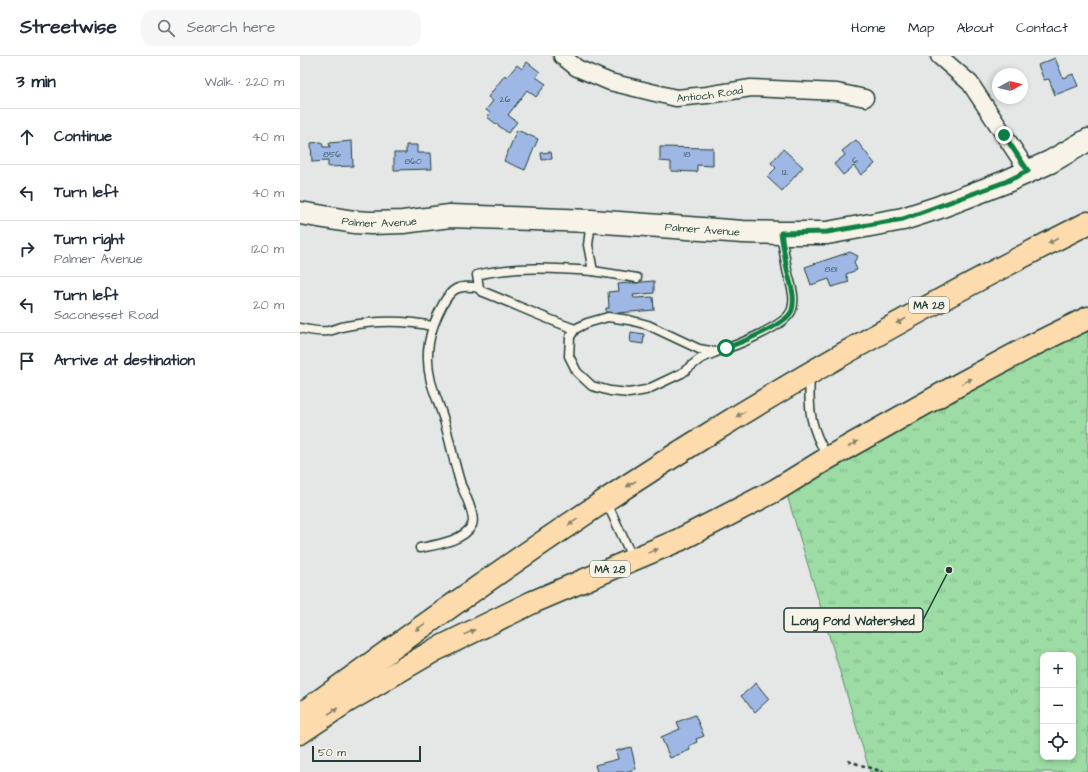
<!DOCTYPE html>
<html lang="en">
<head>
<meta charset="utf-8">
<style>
  body { margin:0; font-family:"Architects Daughter",sans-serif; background:#f6f6f7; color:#1f2937 }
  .controls { position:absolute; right:12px; bottom:12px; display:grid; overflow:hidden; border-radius:8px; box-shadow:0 2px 6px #0003 }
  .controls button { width:36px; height:36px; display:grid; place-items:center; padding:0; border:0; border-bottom:1px solid #e0e1e3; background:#fff; color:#1f2937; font:20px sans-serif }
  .compass { position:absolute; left:692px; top:12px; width:36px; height:36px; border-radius:50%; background:#fff; box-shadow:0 2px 6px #0003; rotate:82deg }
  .scale { position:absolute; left:12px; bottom:10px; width:109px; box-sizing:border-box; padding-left:4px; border:2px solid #1f3d34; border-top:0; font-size:11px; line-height:14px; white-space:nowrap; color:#1f3d34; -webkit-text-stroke:3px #f7f3e8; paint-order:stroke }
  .stop { position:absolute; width:12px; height:12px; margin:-9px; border:3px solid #0b8043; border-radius:50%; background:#fff }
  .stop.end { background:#0b8043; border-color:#fff; box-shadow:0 1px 4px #0008 }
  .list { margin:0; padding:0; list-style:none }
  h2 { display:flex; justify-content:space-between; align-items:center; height:52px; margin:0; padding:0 16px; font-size:17px }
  h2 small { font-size:13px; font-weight:400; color:#747a83 }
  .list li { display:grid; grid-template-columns:26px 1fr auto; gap:12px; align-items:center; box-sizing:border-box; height:56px; padding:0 16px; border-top:1px solid #e0e1e3 }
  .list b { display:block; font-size:15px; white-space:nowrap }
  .list p { margin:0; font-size:13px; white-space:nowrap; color:#747a83 }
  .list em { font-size:13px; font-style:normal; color:#747a83 }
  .icon { flex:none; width:22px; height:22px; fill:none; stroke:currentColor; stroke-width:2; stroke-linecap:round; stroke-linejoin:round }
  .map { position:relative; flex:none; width:788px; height:716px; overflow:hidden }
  header { display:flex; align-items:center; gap:24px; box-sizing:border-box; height:56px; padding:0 20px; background:#fff; border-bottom:1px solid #e0e1e3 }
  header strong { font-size:19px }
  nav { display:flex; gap:22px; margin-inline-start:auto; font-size:14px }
  .search { width:280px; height:36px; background:#f6f6f7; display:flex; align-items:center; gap:10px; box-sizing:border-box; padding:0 14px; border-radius:12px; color:#747a83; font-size:15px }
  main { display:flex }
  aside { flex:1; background:#fff }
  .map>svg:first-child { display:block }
  .grass { fill:url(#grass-tufts); stroke:#5e8c6c; fill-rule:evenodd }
  .building { fill:#9fb7e4; stroke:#1f3d34 }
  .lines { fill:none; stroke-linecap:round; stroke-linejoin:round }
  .lane-casing { stroke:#1f3d34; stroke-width:11 }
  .street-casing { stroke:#1f3d34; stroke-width:19 }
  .secondary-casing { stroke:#1f3d34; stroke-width:25 }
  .highway-casing { stroke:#1f3d34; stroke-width:25 }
  .path { stroke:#1f3d34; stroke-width:2.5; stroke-dasharray:4 3; stroke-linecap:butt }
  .lane { stroke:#f7f3e8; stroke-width:8 }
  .street { stroke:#f7f3e8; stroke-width:16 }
  .secondary { stroke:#f7f3e8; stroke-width:22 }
  .highway { stroke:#fedbac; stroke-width:22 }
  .oneway { fill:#83846a }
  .route { stroke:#0b8043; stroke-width:5 }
  .labels { text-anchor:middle; stroke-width:3; stroke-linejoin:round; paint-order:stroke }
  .number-label { font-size:9px; fill:#3f5c60 }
  .shield { fill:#f7f3e8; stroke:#60746a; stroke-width:1 }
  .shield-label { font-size:10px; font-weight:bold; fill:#1f3d34 }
  .street-label { font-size:11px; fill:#1f3d34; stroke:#f7f3e8 }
  .leader { fill:none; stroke:#1f3d34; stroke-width:1.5 }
  .callout-dot { fill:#1f3d34; stroke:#f7f3e8; stroke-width:1.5 }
  .callout { fill:#f7f3e8; stroke:#1f3d34; stroke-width:1.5 }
  .callout-label { font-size:12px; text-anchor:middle; font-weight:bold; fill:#1f3d34 }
</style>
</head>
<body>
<header>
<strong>Streetwise</strong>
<div class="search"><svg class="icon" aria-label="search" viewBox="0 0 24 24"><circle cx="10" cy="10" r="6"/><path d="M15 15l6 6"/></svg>Search here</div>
<nav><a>Home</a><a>Map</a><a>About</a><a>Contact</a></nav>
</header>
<main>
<aside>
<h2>3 min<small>Walk · 220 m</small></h2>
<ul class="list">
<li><svg class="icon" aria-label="ahead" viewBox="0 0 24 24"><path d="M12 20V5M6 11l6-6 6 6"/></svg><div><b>Continue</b></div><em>40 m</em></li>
<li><svg class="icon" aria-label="left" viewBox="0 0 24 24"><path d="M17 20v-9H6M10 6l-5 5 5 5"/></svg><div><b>Turn left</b></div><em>40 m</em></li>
<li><svg class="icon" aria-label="right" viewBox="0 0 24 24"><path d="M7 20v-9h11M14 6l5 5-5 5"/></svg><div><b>Turn right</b><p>Palmer Avenue</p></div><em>120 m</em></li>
<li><svg class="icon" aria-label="left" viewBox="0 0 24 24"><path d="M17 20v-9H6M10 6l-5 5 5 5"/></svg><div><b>Turn left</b><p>Saconesset Road</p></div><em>20 m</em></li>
<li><svg class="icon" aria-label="arrive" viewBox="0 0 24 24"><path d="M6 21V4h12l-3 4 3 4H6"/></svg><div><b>Arrive at destination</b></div></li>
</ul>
</aside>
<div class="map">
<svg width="788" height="716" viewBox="0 0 788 716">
  <defs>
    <pattern id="grass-tufts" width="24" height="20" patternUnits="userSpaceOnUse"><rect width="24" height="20" fill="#9ddca5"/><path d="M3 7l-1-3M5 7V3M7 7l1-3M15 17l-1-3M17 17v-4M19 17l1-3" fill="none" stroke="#7fb487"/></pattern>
  </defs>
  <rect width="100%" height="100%" fill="#e5e7e7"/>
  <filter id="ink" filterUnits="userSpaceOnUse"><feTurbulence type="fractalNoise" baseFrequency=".025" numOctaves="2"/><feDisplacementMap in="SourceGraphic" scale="8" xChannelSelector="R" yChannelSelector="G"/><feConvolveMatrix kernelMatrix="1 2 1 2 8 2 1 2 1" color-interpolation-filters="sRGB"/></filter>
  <g filter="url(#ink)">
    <path class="grass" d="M788,262V716H570L484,429ZM743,599H773V701H743Z"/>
    <g class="building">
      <path d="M755,2L763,22L773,18L778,30L755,39L749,23L744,24L738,9Z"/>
      <path d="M227,6L240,16L236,21L246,28L236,41L227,34L208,59L217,66L208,77L187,61L190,57L186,54L193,45L188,41L205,19L207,21L217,9L222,13Z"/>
      <path d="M217,74L238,83L225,114L204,105Z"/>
      <path d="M556,84L575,108L561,119L554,110L543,119L534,108L545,99L542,95Z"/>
      <path d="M52,85L53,110L28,111V105L12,106L11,87L22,86L23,91H30L29,87Z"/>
      <path d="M106,89H117V97H131L132,113L94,114V97H106Z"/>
      <path d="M360,91L413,92V110L397,109V116L371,115V106L360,105Z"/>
      <path d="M483,93L503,111L482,135L467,121L476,112L471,107Z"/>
      <path d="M251,96L252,103L242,104L241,97Z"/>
      <path d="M550,196L558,200L554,206L557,214L546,218L549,226L532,231L529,223L511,229L505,211Z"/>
      <path d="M354,225V237L333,239L334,242L353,241L354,254L306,258V252H309L308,236L319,235L318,228Z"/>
      <path d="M331,276L344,278L343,288L330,286Z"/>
      <path d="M456,627L469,643L455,656L441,640Z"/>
      <path d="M395,659L404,680L396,683L397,686L389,690L390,694L370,702L361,681L380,673L377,666Z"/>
      <path d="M331,691L336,713L324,716H297L295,709L318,703L316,695Z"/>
    </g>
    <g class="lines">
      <defs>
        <g id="lane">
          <path d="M293,215L337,222"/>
          <path d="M179,232L181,235C212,247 243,262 275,273L270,281L269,300L277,316L292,330L310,335L329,337L346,334L382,317L400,303L416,296L399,293L348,269L329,264L308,261L287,267L275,273"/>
          <path d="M0,272C8,274 19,276 28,275C34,274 40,271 46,270C73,265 104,264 132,270"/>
          <path d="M416,296C432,291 488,270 492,253C496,240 490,227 487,214C485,202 483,190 481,178"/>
          <path d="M510,319C508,354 510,371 528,402"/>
          <path d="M306,445L333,503"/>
          <path d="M120,492C135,489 164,485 172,469C176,461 165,438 161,429C154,407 150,385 144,364C140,351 135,339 131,326C124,298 129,275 142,250C151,232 159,228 179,232L177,219C213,210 255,212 293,215L288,189L291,166"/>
        </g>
        <g id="street">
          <path id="s1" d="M262,0L277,12L310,26L376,42L407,39L451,32L537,36L565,42"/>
          <path d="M639,0L670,27L728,115"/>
        </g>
        <g id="secondary">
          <path id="s2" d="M0,157L54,166L71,167L103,166L150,160L291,165L443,176L481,177H527L603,163L637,152L705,126L750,106L788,84"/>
        </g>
        <g id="highway">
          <path d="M0,659C132,563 265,467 404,381C529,303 657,233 788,167"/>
          <path d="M0,677L46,646L135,594L233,546L379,484L426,460L476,434L528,402L660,328L731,290L788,262"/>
        </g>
      </defs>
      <use href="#lane" class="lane-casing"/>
      <use href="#street" class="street-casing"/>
      <use href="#secondary" class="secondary-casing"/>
      <use href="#highway" class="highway-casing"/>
      <path class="path" d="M548,705L584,716"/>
      <use href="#lane" class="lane"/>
      <use href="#street" class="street"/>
      <use href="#secondary" class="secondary"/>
      <use href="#highway" class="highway"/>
    </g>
    <defs><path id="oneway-solid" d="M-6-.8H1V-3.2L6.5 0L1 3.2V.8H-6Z"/></defs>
    <g class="oneway">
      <use href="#oneway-solid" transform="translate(753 185) rotate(153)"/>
      <use href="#oneway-solid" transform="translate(601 265) rotate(152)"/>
      <use href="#oneway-solid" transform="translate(667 325) rotate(-28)"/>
      <use href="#oneway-solid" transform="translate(441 358) rotate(149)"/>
      <use href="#oneway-solid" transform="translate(553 388) rotate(-29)"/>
      <use href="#oneway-solid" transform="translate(331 428) rotate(147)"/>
      <use href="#oneway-solid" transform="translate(273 466) rotate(146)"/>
      <use href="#oneway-solid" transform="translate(353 495) rotate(-23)"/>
      <use href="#oneway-solid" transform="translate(120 571) rotate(145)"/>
      <use href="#oneway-solid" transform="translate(170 576) rotate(-26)"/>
      <use href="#oneway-solid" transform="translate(33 655) rotate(-33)"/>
    </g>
  </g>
  <g class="lines" filter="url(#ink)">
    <path class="route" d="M426,292C440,287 488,268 492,254C496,240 490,227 487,214C485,202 483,190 481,177L527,176L603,163L705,126L728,115L704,79"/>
  </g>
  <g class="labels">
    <g class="number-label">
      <text x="205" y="46">26</text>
      <text x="32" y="101">856</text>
      <text x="387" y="101">18</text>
      <text x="555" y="107">6</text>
      <text x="113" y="108">860</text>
      <text x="485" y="119">12</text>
      <text x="531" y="216">881</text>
    </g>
    <g class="shield">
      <rect x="609" y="241" width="40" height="16" rx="3"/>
      <rect x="290" y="505" width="40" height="16" rx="3"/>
    </g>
    <g class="shield-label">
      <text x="629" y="253">MA 28</text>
      <text x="310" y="517">MA 28</text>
    </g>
    <g class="street-label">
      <text dy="4" stroke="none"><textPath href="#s1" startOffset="157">Antioch Road</textPath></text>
      <text dy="4" stroke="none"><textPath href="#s2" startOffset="80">Palmer Avenue</textPath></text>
      <text dy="4" stroke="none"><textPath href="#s2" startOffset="404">Palmer Avenue</textPath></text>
    </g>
  </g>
  <path class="leader" d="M649 514L623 564"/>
  <circle class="callout-dot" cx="649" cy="514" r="4"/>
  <rect class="callout" x="484" y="552" width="139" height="24" rx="4"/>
  <g class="callout-label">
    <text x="553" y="569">Long Pond Watershed</text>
  </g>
</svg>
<div class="controls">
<button>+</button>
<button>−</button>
<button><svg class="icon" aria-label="locate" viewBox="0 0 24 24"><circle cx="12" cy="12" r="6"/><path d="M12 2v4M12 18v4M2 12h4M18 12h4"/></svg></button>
</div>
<svg class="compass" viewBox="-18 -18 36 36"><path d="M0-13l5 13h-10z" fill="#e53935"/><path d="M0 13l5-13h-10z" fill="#747a83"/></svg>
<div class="scale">50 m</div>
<div class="stop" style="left:426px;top:292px"></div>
<div class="stop end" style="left:704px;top:79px"></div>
</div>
</main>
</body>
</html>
